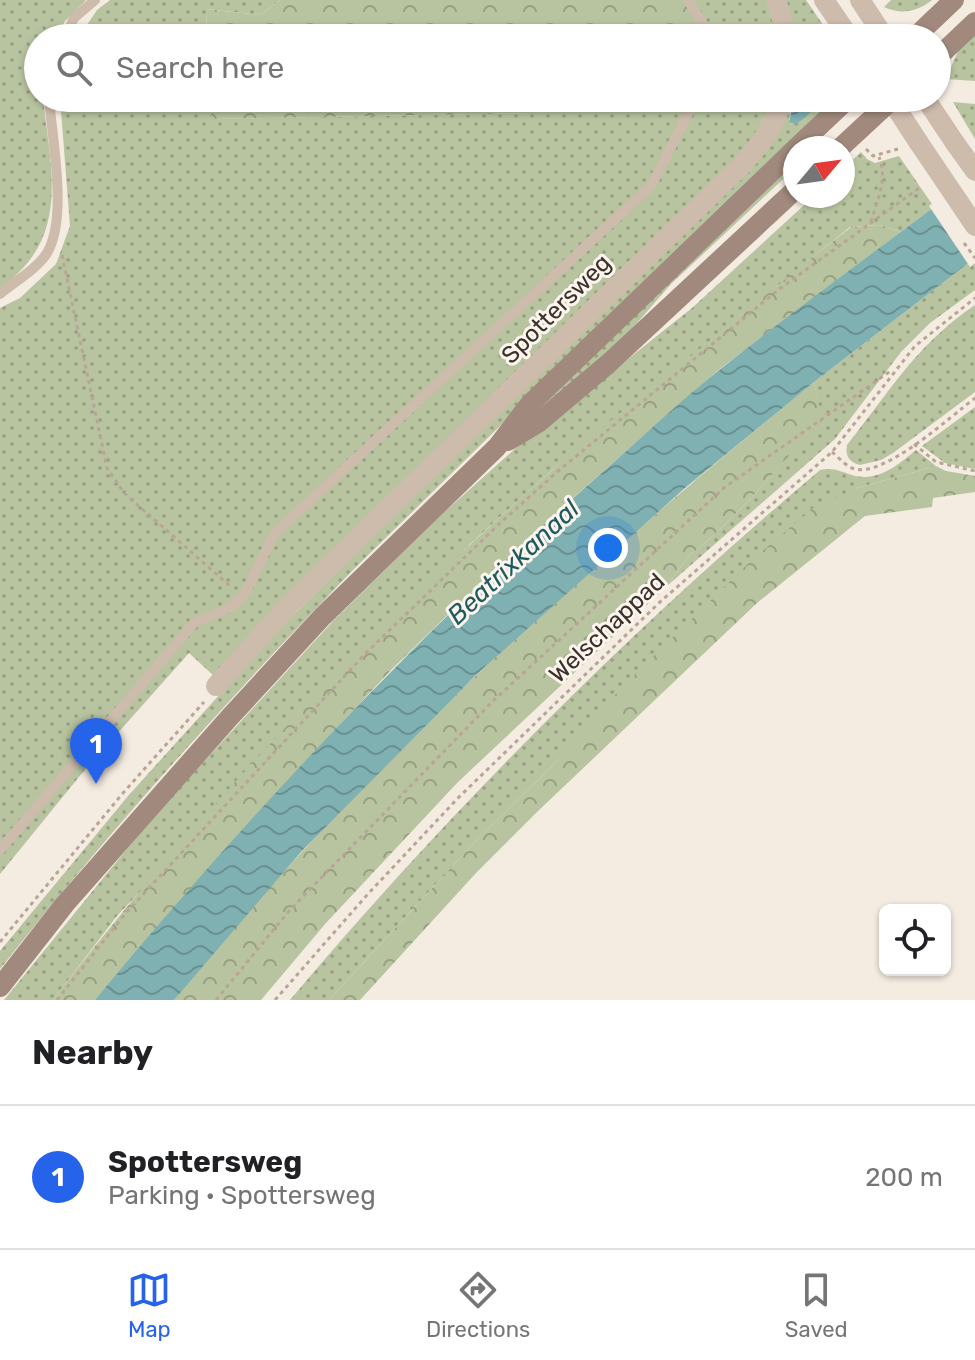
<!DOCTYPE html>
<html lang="en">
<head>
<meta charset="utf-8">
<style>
  body { margin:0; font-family:Rubik,sans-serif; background:#f6f6f6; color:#202124 }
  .controls { position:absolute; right:24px; bottom:24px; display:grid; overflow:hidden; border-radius:12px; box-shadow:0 2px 6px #0004 }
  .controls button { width:72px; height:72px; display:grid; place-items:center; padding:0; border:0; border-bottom:2px solid #e0e0e0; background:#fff; color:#202124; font:40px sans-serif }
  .compass { position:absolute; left:783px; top:136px; width:72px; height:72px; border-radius:50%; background:#fff; box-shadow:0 2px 6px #0004; rotate:61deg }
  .you { position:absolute; left:608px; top:548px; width:28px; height:28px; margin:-20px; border:6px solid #fff; border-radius:50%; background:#1a73e8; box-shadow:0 0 0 12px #1a73e833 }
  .badge { display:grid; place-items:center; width:52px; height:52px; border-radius:50%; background:#2563eb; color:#fff; font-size:26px; font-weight:700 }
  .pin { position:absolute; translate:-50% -66px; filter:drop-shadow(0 2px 4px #0008) }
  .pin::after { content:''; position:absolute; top:42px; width:28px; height:24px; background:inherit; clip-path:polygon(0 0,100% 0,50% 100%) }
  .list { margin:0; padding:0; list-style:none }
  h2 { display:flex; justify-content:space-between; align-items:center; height:104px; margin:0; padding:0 32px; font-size:34px }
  h2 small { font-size:26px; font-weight:400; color:#757577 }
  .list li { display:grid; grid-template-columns:52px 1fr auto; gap:24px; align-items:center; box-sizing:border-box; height:144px; padding:0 32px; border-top:2px solid #e0e0e0 }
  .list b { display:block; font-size:30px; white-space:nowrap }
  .list p { margin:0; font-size:26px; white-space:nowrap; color:#757577 }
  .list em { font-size:26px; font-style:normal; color:#757577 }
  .icon { flex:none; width:44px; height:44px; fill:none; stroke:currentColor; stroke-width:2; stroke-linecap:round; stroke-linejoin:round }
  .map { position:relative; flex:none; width:975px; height:1000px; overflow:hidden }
  .search { position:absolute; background:#fff; box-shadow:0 2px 6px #0004; left:24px; right:24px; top:24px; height:88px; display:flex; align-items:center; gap:20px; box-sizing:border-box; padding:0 28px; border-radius:44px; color:#757577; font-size:30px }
  .sheet { height:248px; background:#fff }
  nav { display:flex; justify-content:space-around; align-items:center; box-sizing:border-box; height:112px; border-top:2px solid #e0e0e0; background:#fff; font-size:22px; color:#757577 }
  nav a { display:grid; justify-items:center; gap:4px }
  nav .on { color:#2563eb }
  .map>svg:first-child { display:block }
  .grass { fill:url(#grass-dots) }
  .forest { fill:url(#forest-crowns) }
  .water { fill:url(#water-waves) }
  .pier { fill:#f4ebe1 }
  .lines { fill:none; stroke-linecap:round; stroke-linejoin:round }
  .path { stroke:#b9a596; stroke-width:3; stroke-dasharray:4 4; stroke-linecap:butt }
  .service { stroke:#cdbbac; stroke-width:10 }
  .minor { stroke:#cdbbac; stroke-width:20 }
  .tertiary { stroke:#cdbbac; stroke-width:20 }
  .secondary { stroke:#a18a7d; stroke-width:20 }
  .path-bridge { stroke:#b9a596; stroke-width:3; stroke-dasharray:4 4; stroke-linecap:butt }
  .minor-bridge { stroke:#cdbbac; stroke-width:20 }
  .labels { text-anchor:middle; stroke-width:6; stroke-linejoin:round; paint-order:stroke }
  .street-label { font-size:24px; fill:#3b302b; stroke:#fbf5ee }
  .water-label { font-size:26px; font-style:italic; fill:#1f5a5e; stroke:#fbf5ee }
</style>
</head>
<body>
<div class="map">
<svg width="975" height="1000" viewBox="0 0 975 1000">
  <defs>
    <pattern id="grass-dots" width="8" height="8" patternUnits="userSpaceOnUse" patternTransform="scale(2)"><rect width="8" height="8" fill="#b8c4a0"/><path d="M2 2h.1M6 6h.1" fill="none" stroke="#97a083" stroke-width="1.8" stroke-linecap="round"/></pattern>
    <pattern id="forest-crowns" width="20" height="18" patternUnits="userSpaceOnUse" patternTransform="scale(2)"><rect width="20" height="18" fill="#b8c4a0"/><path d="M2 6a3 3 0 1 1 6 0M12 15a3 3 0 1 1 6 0" fill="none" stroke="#97a083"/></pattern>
    <pattern id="water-waves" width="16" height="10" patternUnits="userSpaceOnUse" patternTransform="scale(2)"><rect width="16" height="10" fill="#7fb0b2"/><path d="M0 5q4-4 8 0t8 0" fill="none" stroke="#699091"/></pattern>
  </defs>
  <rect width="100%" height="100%" fill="#f4ebe1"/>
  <g class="grass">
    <path d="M0,0H86L65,21L57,38H38V98H43C51,172 71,238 0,288Z"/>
    <path d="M110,0H280L260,15L206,9L207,38H78L97,10Z"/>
    <path d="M690,0H768L780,38H707Z"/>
    <path d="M785,0H806L832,38H796Z"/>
    <path d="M891,0H932C917,12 901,15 884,7Z"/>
    <path d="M975,31V81L946,79L958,51Z"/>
    <path d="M60,98H210L211,119L537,113L583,98H775L749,146L214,676L189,653L83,772L0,874V308L20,298L56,264L70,226Z"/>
    <path d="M792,98L789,121L793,123L817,101L816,98H822L827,106L353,570C229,698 111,829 0,969V951L128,796L276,632L658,256Z"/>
    <path d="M953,102L975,104V139Z"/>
    <path d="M861,152L867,159L875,163L899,156L934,207L901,232L880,225L850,227L552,470L470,544L117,916L53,1000H4L152,818L334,620L441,515L516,448L692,308L814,196H843V169Z"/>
    <path d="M795,157V168L671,284L604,361L534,418L530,413Z"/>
    <path d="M975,258V290L930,323L901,352L835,439L667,586L688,557L712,537L752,497L821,419L814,382Z"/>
    <path d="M975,305V392L893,453L881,460L860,465C849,462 845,456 847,445C890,391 916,345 975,305Z"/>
    <path d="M975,407V469L945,463L922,446Z"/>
    <path d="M916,450L936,466L857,488L558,760L470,847L329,1000H290C451,809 629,631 820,470C833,467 839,471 852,475C877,483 898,465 916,450Z"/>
  </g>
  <g class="forest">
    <path d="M280,0H689L707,38H207L206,9L260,15Z"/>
    <path d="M210,98H583L537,113L211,119Z"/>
    <path d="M880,225L901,232L721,368L566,504L464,599L392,669L318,748L95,1000H53C198,810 371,630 550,472C597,430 647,392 695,353C747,311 798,268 851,227Z"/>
    <path d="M814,382L822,419L752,497L712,537L688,557L667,586L458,782L326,923L261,1000H174C202,963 234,929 264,894C430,706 620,540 814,382Z"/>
    <path d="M936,466L946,471L975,476V492L933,498L932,507L865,516L757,603L537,812L476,873L360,1000H329L470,847L558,760L624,685L752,560L813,508L857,488Z"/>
  </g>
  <g class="water">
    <path d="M794,98H816C818,108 804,119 796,124L789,122Z"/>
    <path d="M934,207L975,258L814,382L685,488L476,675L301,852L174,1000H95C254,808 426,626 614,462C650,430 685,397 723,367C792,312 864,260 934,207Z"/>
  </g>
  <path class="pier" d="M975,174V263L970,267L929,206Z"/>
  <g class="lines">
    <g class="path">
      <path d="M866,149L873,156L898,149"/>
      <path d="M871,222C877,200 888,179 879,157"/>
      <path d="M62,255L107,468L124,493L230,586"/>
      <path d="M914,444L936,462L975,471"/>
      <path d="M832,452C838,457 845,465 852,468C881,481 951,416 975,398"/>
      <path d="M0,942L123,793L204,702"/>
      <path d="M57,1000L125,914L366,653L498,525L557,472L778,290L922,186"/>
      <path d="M216,1000L289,911L492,702L725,487L892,370"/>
      <path d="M275,1000L367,895L458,798L660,602L832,452L915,346L975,298"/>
    </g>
    <g class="service">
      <path d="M688,0L712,38"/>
      <path d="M65,38L74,18L95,0"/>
      <path d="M0,294C14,282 37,269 47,253C68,218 52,139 49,98"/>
      <path d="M0,850L194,623L233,606L246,592L274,534L651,186L696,98"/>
    </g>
    <g class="minor">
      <path d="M776,0L788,38"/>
      <path d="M925,98L955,143"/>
      <path d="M891,100L919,143"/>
      <path d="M216,686L290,604L742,165C761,144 774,125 784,98"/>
    </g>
    <g class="tertiary">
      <path d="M824,0L850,38"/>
      <path d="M860,0L885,38"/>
    </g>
    <g class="secondary">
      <path d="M914,38L954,0"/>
      <path d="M937,58L975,22"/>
      <path d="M796,148L849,98"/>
      <path d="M840,148L894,98"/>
      <path d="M508,441L538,423L609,363L795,190"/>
      <path d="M0,987L65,904L229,718L322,617L497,447L529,405L795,149"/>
    </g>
    <path class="path-bridge" d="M964,243L975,258"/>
    <g class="minor-bridge">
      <path d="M919,143L975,226"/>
      <path d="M955,143L975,171"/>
    </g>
  </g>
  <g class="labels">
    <g class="street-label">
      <text transform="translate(556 309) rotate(-45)" y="8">Spottersweg</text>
      <text transform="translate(607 628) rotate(-43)" y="8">Welschappad</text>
    </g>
    <g class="water-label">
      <text transform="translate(513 562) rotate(-43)" y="9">Beatrixkanaal</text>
    </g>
  </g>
</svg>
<div class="controls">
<button><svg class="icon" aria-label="locate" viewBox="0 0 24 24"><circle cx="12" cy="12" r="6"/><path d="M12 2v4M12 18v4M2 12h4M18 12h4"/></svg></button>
</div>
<svg class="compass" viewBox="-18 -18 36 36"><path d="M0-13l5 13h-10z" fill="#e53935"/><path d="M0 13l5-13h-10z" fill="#757577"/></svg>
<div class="you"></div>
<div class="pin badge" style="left:96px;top:784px">1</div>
<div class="search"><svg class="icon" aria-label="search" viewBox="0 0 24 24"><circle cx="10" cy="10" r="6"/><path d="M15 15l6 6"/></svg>Search here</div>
</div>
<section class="sheet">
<h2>Nearby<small></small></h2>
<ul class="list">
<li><span class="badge">1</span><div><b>Spottersweg</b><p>Parking · Spottersweg</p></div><em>200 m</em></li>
</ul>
</section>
<nav>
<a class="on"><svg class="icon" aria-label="map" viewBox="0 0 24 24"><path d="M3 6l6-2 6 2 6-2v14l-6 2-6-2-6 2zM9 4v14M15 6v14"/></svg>Map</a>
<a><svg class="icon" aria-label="directions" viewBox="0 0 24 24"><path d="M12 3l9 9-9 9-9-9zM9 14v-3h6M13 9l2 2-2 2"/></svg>Directions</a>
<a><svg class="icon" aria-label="saved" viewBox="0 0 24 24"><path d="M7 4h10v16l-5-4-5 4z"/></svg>Saved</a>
</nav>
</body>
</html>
